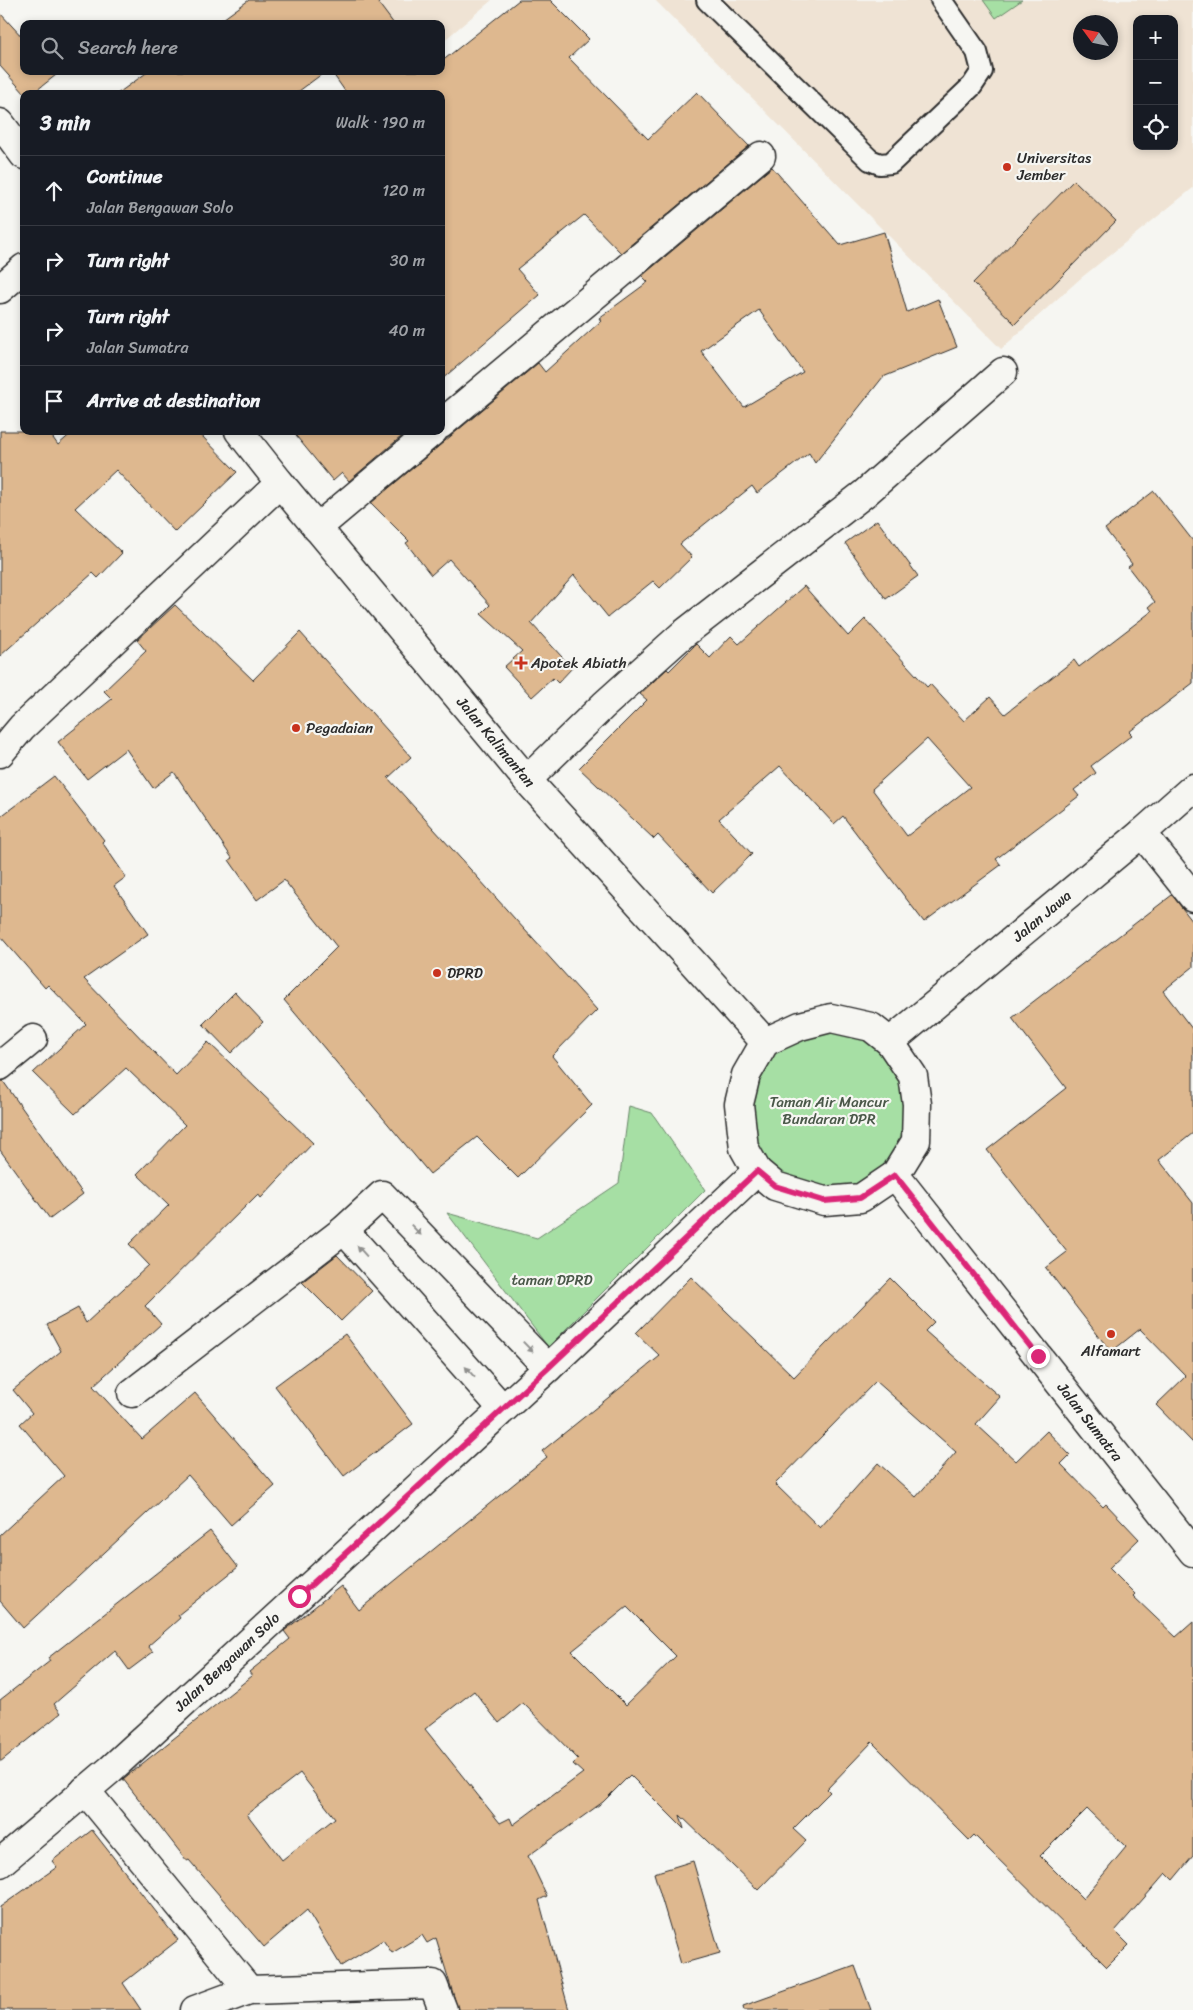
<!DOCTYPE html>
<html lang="en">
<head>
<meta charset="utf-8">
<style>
  body { margin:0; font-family:Sriracha,sans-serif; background:#242831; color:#f1f3f6 }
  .controls { position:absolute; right:15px; top:15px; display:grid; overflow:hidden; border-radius:10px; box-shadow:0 2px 8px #0003 }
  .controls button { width:45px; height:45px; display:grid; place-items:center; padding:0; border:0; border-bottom:1px solid #363941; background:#171b24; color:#f1f3f6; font:25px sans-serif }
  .compass { position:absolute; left:1073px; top:15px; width:45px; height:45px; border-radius:50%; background:#171b24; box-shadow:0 2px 8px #0003; rotate:303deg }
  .stop { position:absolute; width:15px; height:15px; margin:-11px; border:4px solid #db2777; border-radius:50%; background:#fff }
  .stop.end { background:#db2777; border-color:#fff; box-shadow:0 1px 5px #0008 }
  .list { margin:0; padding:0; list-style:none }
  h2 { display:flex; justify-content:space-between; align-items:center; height:65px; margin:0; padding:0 20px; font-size:21px }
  h2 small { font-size:16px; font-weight:400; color:#9ea1a6 }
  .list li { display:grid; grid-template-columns:32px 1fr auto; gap:15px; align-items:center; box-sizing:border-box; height:70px; padding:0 20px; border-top:1px solid #363941 }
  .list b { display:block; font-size:19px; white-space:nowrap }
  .list p { margin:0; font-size:16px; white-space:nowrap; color:#9ea1a6 }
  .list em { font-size:16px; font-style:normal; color:#9ea1a6 }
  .icon { flex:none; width:28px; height:28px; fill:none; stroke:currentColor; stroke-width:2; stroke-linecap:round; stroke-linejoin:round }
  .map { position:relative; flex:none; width:1193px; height:2010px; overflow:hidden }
  .search { position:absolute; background:#171b24; box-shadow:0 2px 8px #0003; left:20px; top:20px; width:425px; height:55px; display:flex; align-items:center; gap:12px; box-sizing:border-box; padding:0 18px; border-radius:10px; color:#9ea1a6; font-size:19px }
  .panel { position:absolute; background:#171b24; box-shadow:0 2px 8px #0003; left:20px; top:90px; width:425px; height:345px; border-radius:10px }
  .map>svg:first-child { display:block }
  .built { fill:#efe3d4; fill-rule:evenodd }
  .green { fill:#a6dfa4; stroke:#688568 }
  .building { fill:#deb88f; stroke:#2b2b2b; fill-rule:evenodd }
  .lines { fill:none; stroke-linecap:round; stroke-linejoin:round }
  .lane-casing { stroke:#2b2b2b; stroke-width:24 }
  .street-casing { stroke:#2b2b2b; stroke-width:31 }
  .secondary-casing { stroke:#2b2b2b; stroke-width:31 }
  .lane { stroke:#f6f6f2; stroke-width:20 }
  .street { stroke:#f6f6f2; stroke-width:28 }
  .secondary { stroke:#f6f6f2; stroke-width:28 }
  .oneway { fill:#90908e }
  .route { stroke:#db2777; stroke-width:6 }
  .poi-dot { fill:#c8321e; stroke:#f6f6f2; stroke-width:2 }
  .labels { text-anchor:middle; stroke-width:4.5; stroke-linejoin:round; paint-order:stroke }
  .poi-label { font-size:15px; fill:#2b2b2b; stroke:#f6f6f2; text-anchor:start }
  .street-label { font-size:15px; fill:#2b2b2b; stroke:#f6f6f2 }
  .park-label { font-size:15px; fill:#4a5849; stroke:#f6f6f2 }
</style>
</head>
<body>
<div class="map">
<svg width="1193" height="2010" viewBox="0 0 1193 2010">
  <rect width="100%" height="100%" fill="#f6f6f2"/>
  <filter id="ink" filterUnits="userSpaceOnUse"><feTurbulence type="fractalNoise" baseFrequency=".02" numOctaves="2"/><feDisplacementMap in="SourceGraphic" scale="10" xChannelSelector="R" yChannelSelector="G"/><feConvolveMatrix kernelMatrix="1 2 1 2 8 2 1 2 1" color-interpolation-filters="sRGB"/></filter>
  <g filter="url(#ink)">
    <g class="built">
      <path d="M270,0H492L441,43V24H288Z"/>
      <path d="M655,0H1193V188L1081,278L1001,349ZM1137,19H1174V146H1137ZM1080,22H1110V52H1080Z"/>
    </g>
    <g class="green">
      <path d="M983,0H1022L996,18Z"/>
      <path d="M800,1026L890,1042L916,1141L861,1198L757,1171L746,1075Z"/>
      <path d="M629,1106L652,1113L705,1190L548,1347L447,1213L537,1238L619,1183Z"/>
    </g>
    <g class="building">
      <path d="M249,0H376L394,24H216Z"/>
      <path d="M519,0H550L589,39L569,58L648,139L697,92L749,146L621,253L584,215L517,269L540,295L441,380V94H347L331,71H441V62Z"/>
      <path d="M0,13L24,39V71H52L56,75L32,94H25L0,66Z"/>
      <path d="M149,71H326L295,94H117Z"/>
      <path d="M772,167L840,245L884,232L907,312L938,299L957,347L883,377L815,463L809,453L757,493L752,486L680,544L692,557L660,588L653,581L608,617L574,575L531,623L572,668L558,683L553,678L532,697L504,667L522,651L481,614L490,605L449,559L431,575L406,543L409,541L371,503L538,363L545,372L601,321L599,318L648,282L642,276ZM759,310L803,372L744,407L701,351Z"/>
      <path d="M1074,180L1116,221L1015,324L973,283Z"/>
      <path d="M0,431H48L58,445L74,431H197L237,472L175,532L116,470L75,508L122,553L98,578L93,573L0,656Z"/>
      <path d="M292,431H408L349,481L342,473L333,481Z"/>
      <path d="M1154,491L1193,541V683L1129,732L1132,735L1091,766L1096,773L1074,790L1079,796L996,859L1001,865L924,922L843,816L834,824L780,766L719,819L752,854L712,893L658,835L654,839L579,768L647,700L640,694L667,669L669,671L696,644L710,658L731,636L739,644L804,586L848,636L865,619L927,687L930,684L964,721L990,697L1005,714L1074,660L1079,667L1152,611L1149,607L1155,602L1128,567L1132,564L1105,529ZM927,739L970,787L907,836L872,789Z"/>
      <path d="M877,520L918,576L886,599L845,543Z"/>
      <path d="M175,605L253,680L300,632L411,757L388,778L597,1010L552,1056L592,1105L518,1178L477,1137L430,1174L284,1000L337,947L284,880L257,900L229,860L232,858L174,772L153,788L126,749L87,779L58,742L112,699L104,691L146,651L137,640Z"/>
      <path d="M54,776L104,840L102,842L126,877L114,886L148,934L84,979L176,1075L208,1042L313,1143L261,1198L258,1194L145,1306L161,1324L93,1386L142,1439L195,1393L275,1486L231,1525L188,1475L23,1628L0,1601V1535L64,1476L20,1424L32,1413L13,1390L61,1351L47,1325L78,1308L86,1323L149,1265L129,1244L169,1205L137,1174L185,1125L126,1068L75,1114L33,1073L86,1024L48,985L45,988L0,936V817Z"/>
      <path d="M1172,895L1193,922V967L1163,991L1193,1030V1133L1159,1160L1193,1203V1443L1156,1405L1186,1376L1140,1329L1111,1352L1046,1268L1067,1252L987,1150L1066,1088L1012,1018Z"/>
      <path d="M235,992L263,1022L231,1053L203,1024Z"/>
      <path d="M0,1081H3L83,1194L50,1219L0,1150Z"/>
      <path d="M337,1255L372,1291L341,1321L302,1282Z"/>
      <path d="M691,1277L794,1377L890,1278L934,1322L925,1331L1000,1397L976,1424L1016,1461L1047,1431L1070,1455L1061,1464L1103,1507L1106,1504L1139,1539L1109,1568L1135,1594L1133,1596L1176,1637L1193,1622V1856L1173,1880L1166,1873L1115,1931L1129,1945L1107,1967L974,1835L969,1840L872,1742L827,1789L830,1792L793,1829L806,1841L758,1890L680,1815L684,1829L630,1775L603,1802L528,1856L547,1896L539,1900L569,2010H458L436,1938L427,1943L422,1935L392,1953L383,1940L341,1966L307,1910L264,1947L189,1860L187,1861L123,1779L252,1676L249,1672L290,1639L284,1631L341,1586L359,1610L547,1457L542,1451L660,1356L636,1333ZM876,1381L956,1452L916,1497L878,1463L820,1528L775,1484ZM627,1607L676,1656L626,1705L572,1651ZM474,1691L499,1723L523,1703L578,1759L573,1764L583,1773L513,1825L510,1818L500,1823L425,1729ZM300,1773L335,1818L282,1860L247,1814ZM1087,1809L1126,1847L1083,1899L1040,1856Z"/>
      <path d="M345,1334L413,1424L344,1476L275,1386Z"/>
      <path d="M210,1531L238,1567L178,1615L180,1618L148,1646L153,1652L129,1670L115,1651L54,1704L61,1713L0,1762V1700L50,1661L48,1658Z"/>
      <path d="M92,1830L178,1940L123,1983L141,2010H0V1907L57,1867L52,1861Z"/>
      <path d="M693,1861L720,1953L681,1964L654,1873Z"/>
      <path d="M855,1966L871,2010H744L743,2006Z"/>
    </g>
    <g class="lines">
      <defs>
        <path id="lane" d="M707,0L870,160L880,164L891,163L972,86L982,71L977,52L941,0"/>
        <g id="street">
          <path d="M0,289L24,268"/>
          <path d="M441,424L761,156"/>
          <path d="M317,528L433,431"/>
          <path d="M0,753L22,727L280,483"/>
          <path d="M527,780L604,705L682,635L865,493L1003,372"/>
          <path d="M1142,833L1193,897"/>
          <path d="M0,1066L33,1039"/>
          <path d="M344,1230L502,1408"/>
          <path d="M132,1393L344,1230L382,1195L548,1368"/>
          <path d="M85,1790L249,1990"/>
          <path d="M195,2010L249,1990L433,1984L443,2010"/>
        </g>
        <g id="secondary">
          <path d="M0,123L24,155"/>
          <path d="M239,431L280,483L527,780L765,1042"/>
          <path d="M831,1018L871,1027L890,1042L913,1076L917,1104L916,1141L895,1175L861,1198L824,1201L775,1186L757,1171L744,1148L739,1104L746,1075L765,1042L800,1026Z"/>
          <path d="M890,1042L1142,833L1193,788"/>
          <path d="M895,1175L1193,1552"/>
          <path d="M0,1863L111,1769L548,1368L757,1171"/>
        </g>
      </defs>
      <use href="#lane" class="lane-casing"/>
      <use href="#street" class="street-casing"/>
      <use href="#secondary" class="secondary-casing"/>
      <use href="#lane" class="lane"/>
      <use href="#street" class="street"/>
      <use href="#secondary" class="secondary"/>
    </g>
    <defs><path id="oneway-solid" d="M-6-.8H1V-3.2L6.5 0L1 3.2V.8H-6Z" transform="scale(1.25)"/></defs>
    <g class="oneway">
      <use href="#oneway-solid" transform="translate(416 1230) rotate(46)"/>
      <use href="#oneway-solid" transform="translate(362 1251) rotate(-132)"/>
      <use href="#oneway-solid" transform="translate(528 1347) rotate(46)"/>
      <use href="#oneway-solid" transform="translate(470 1372) rotate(-132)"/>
    </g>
  </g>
  <g class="lines" filter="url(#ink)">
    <path class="route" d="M299,1596L548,1368L757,1171L775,1186L824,1201L860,1198L895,1175L1038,1356"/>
  </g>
  <g class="poi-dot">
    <circle cx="1007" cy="167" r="5"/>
    <path d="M518.5 655.5h5v5h5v5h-5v5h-5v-5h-5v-5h5z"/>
    <circle cx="296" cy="728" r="5"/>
    <circle cx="437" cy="973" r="5"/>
    <circle cx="1111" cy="1334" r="5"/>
  </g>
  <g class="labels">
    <g class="poi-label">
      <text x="1017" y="163">Universitas<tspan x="1017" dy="17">Jember</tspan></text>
      <text x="531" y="668">Apotek Abiath</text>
      <text x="306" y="733">Pegadaian</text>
      <text x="447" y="978">DPRD</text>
      <text x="1111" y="1356" text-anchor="middle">Alfamart</text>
    </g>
    <g class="street-label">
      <text transform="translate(496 742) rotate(50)" y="5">Jalan Kalimantan</text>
      <text transform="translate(1042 916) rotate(-40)" y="5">Jalan Jawa</text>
      <text transform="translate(1090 1422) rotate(52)" y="5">Jalan Sumatra</text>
      <text transform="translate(227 1662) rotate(-43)" y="5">Jalan Bengawan Solo</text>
    </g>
    <g class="park-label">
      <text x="829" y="1107">Taman Air Mancur<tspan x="829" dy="17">Bundaran DPR</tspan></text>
      <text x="552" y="1285">taman DPRD</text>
    </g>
  </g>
</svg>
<div class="controls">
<button>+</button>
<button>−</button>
<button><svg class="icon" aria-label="locate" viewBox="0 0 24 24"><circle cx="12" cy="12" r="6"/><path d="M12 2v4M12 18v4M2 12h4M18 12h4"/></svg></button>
</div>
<svg class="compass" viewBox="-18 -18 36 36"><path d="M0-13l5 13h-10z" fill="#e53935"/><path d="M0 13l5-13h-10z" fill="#9ea1a6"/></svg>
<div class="stop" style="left:299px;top:1596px"></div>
<div class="stop end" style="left:1038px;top:1356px"></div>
<div class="search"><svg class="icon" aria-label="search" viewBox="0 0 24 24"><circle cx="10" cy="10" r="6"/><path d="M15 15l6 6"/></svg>Search here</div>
<section class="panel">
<h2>3 min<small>Walk · 190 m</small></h2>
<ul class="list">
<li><svg class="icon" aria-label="ahead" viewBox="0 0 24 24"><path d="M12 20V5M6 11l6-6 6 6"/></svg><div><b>Continue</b><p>Jalan Bengawan Solo</p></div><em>120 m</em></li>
<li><svg class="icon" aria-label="right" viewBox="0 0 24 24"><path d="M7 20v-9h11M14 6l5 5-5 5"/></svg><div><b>Turn right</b></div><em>30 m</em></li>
<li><svg class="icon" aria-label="right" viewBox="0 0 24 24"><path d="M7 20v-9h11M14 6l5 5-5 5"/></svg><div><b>Turn right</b><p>Jalan Sumatra</p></div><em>40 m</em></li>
<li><svg class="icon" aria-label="arrive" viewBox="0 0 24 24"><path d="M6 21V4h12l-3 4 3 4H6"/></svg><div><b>Arrive at destination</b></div></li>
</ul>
</section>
</div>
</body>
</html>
